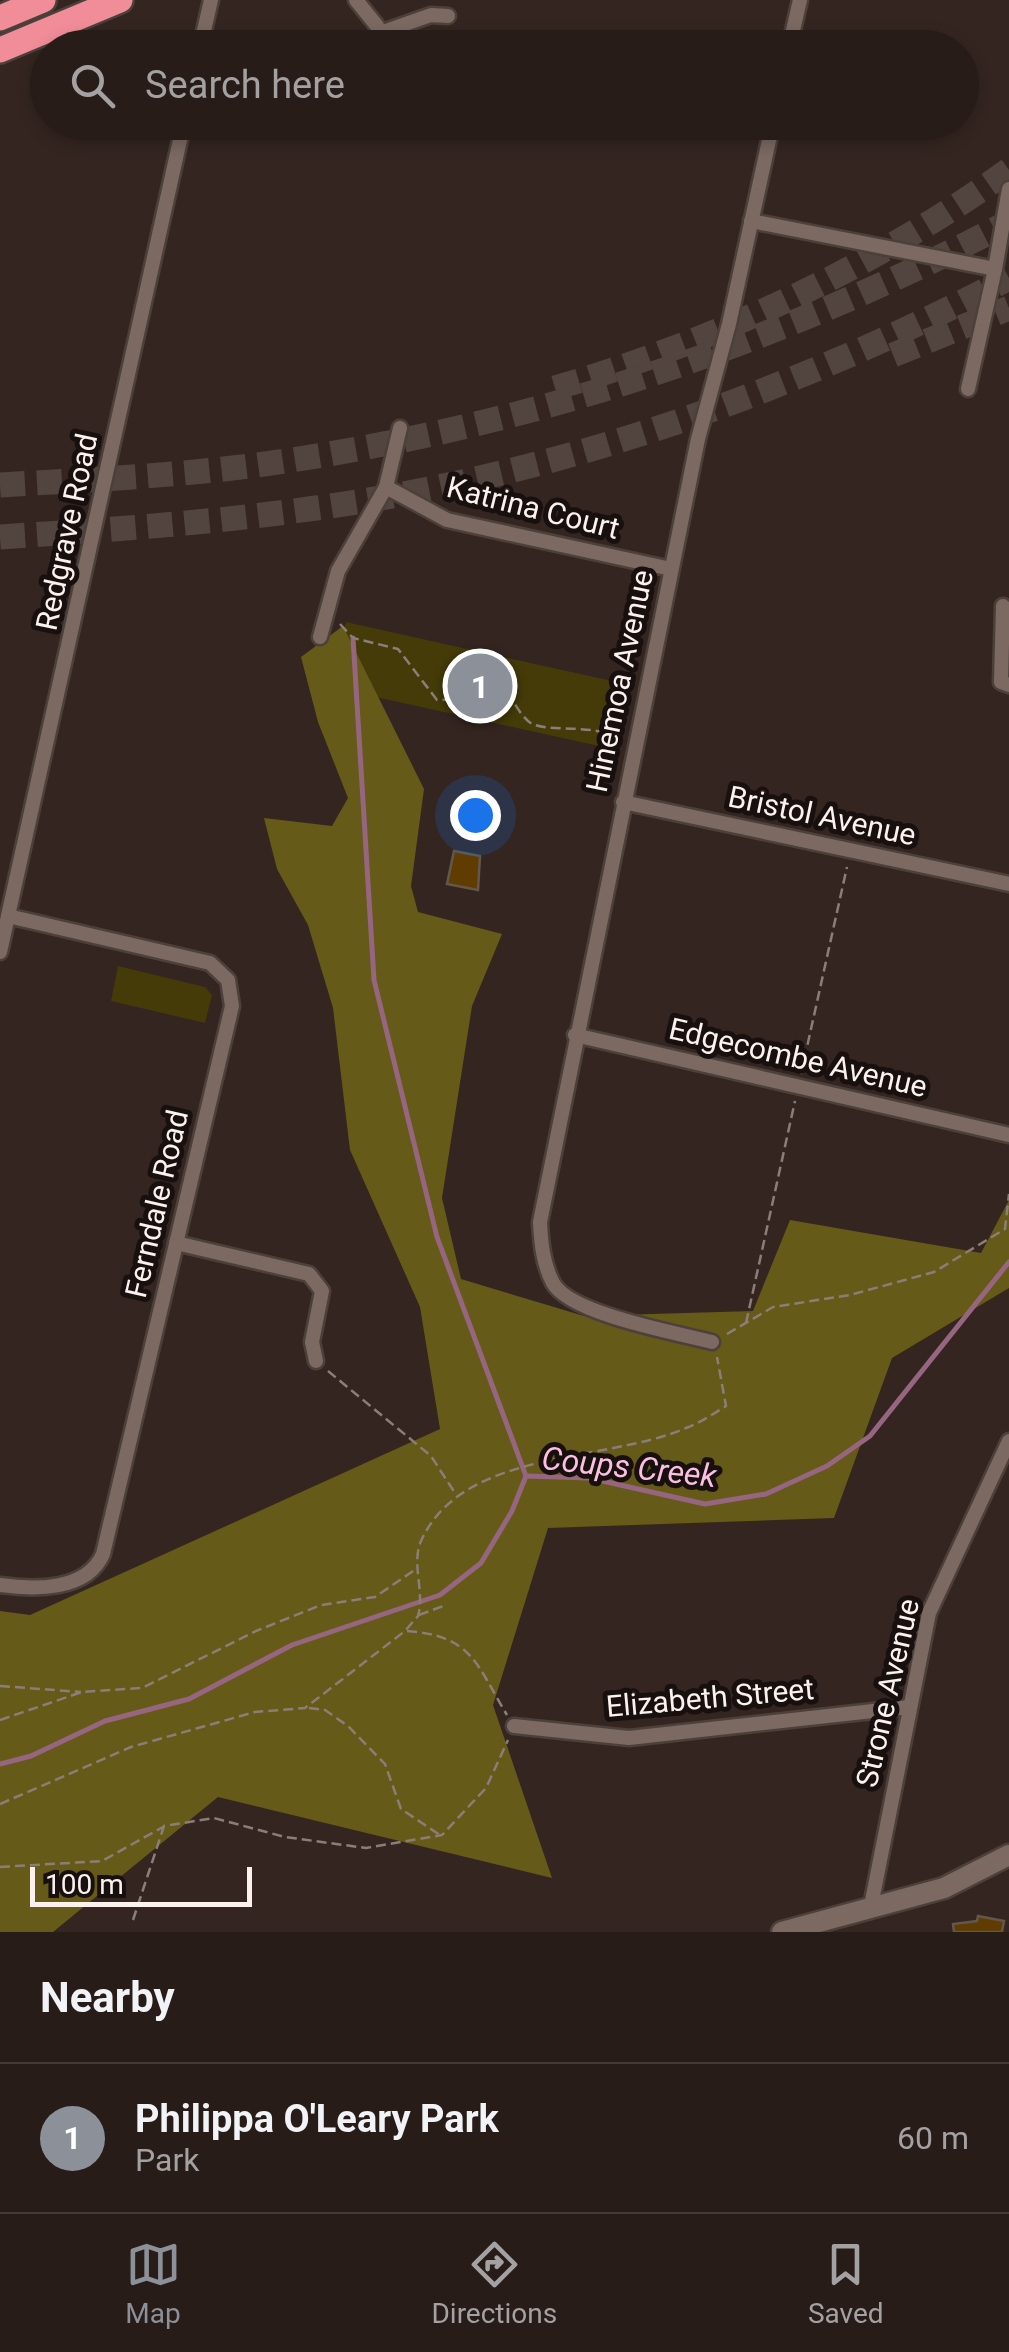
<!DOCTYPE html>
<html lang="en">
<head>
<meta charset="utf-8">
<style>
  body { margin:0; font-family:Roboto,sans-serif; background:#332925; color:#f1f3f6 }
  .scale { position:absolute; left:30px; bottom:25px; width:222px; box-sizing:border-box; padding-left:10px; border:5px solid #fbf1ed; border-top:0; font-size:28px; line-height:35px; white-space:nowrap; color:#fbf1ed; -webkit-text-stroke:8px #17100e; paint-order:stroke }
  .you { position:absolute; left:475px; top:815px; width:35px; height:35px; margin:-25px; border:8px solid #fff; border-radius:50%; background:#1a73e8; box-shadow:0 0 0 15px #1a73e833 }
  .badge { display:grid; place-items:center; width:65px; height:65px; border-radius:50%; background:#8c9099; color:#fff; font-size:32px; font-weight:700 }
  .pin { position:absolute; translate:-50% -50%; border:5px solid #fff; box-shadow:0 2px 10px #0006 }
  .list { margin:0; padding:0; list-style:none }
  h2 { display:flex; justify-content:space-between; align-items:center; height:130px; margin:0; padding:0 40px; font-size:42px }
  h2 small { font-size:32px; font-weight:400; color:#a4a1a2 }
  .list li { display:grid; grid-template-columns:65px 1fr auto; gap:30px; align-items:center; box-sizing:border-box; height:150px; padding:0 40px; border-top:2px solid #433a37 }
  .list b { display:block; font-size:38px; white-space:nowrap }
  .list p { margin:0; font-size:32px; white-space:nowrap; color:#a4a1a2 }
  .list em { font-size:32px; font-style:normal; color:#a4a1a2 }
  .icon { flex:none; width:55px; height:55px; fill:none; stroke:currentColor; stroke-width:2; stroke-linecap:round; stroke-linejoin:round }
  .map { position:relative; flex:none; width:1009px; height:1932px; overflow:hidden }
  .search { position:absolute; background:#271c18; box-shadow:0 5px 15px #0003; left:30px; right:30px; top:30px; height:110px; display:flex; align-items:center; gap:25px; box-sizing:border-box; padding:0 35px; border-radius:55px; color:#a4a1a2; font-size:38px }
  .sheet { height:280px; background:#271c18 }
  nav { display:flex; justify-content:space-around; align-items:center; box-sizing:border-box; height:140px; border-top:2px solid #433a37; background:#271c18; font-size:28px; color:#a4a1a2 }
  nav a { display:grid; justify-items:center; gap:5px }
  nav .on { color:#8c9099 }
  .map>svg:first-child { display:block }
  .green { fill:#443b08 }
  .forest { fill:#655a17 }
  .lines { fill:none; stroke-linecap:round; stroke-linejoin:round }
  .stream { stroke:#966580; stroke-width:5 }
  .building { fill:#613c00; stroke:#62574a; stroke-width:2.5 }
  .highway-tunnel { stroke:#52443f; stroke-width:25; stroke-dasharray:25 12; stroke-linecap:butt }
  .street-casing { stroke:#4c403b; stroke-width:19 }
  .secondary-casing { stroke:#4c403b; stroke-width:25 }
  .highway-casing { stroke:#4c403b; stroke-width:30 }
  .path { stroke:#8b7e79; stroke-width:2.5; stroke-dasharray:10 5; stroke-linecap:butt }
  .street { stroke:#7b6962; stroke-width:14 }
  .secondary { stroke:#7b6962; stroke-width:20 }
  .highway { stroke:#f18d98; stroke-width:25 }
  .labels { text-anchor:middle; stroke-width:10; stroke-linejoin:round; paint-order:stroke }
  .street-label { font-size:30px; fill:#fbf1ed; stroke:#17100e }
  .water-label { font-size:32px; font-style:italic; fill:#fcbfe1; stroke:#17100e }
</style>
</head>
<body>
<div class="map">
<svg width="1009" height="1932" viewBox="0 0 1009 1932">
  <rect width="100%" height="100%" fill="#342520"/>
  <g class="green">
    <path d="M346,622L630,685L617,750L330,687Z"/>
    <path d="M118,966L205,987L212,995L205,1023L111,1001Z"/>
  </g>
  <path class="forest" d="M343,626L424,789L411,886L418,912L502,934L472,1006L442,1198L461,1279L584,1316L753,1311L790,1220L981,1253L1009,1200V1288L892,1358L834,1518L548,1528L493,1705L552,1878L218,1797L53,1932H0V1611L30,1615L440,1429L420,1307L350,1150L333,1008L308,925L277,869L264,818L332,826L348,798L318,722L301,657Z"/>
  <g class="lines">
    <g class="stream">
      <path d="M353,638L374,980L437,1237L526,1476"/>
      <path d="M0,1764L31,1756L105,1721L189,1699L292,1645L440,1595L481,1563L512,1511L526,1476L589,1478L705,1504L766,1494L827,1466L870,1436L1009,1262"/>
    </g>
  </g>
  <g class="building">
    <path d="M454,851L480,856L478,890L447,884Z"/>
    <path d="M978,1916L1004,1921L1002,1932H954L953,1924L977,1921Z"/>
  </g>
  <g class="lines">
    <g class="highway-tunnel">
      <path d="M893,355L1009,308"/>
      <path d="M555,388C714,342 874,267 1009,170"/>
      <path d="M0,485C86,480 172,476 257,465C521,429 773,347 1009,222"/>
      <path d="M0,537C106,530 211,523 316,508C559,475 793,392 1009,278"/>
    </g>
    <defs>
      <g id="street">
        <path d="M356,0L377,26L384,48"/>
        <path d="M380,33L431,15L448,16"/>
        <path d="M200,48L211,0"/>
        <path d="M789,48L800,0"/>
        <path d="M751,221L995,269L1009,189"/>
        <path d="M968,389L995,269"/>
        <path d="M386,487L447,520L671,569"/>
        <path d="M1003,606L1001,682L1009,685"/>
        <path d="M320,637L338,571L386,487L400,428"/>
        <path d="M623,802L1009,884"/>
        <path d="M0,952L184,122"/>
        <path d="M575,1035L1009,1135"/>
        <path d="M176,1243L309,1274L322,1291L312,1342L316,1361"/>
        <path d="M712,1342C677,1333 570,1314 553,1283C543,1264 541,1243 540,1222L698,439L729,324L773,122"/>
        <path d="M0,1585C34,1590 87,1591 103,1554L232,1006L228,980L210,963L8,916"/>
        <path d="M514,1726L629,1738L909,1707"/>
        <path d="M870,1911L929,1613L1009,1441"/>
      </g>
      <path id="secondary" d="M782,1932L944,1888L1009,1855"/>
      <g id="highway">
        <path d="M0,18L43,0"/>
        <path d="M0,50L120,0"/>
      </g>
    </defs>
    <use href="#street" class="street-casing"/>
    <use href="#secondary" class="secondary-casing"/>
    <use href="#highway" class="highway-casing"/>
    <g class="path">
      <path d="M340,624L353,638L398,649L437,700C460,702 476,678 501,681C509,693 517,711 528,721C543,735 593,721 621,740"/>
      <path d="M801,1074L847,867"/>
      <path d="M746,1323L795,1101"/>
      <path d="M727,1334L773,1307L850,1295L934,1272L1005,1229L1009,1194"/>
      <path d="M328,1371L431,1456L455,1493"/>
      <path d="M419,1615L446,1605"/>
      <path d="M407,1631C473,1636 476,1664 507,1715"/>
      <path d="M0,1686L81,1692"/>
      <path d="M309,1708L325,1710L348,1726L385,1764L401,1809L440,1835"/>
      <path d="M0,1720L82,1692L142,1688L256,1631L321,1605L375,1597L416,1569"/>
      <path d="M0,1804L131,1747L255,1712L305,1708L405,1631L418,1616C425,1591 411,1564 421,1541C463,1448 606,1463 686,1428C700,1423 713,1414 726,1406L717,1357"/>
      <path d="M0,1867L102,1861L163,1827"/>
      <path d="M133,1920L164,1826L214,1818L285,1837L366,1848L442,1835L486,1788L508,1740"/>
    </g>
    <use href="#street" class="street"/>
    <use href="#secondary" class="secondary"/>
    <use href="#highway" class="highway"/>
  </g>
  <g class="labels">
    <g class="street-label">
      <text transform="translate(533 508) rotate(14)" y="10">Katrina Court</text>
      <text transform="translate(67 532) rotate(-78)" y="10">Redgrave Road</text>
      <text transform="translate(620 681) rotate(-78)" y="10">Hinemoa Avenue</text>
      <text transform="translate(822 816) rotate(12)" y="10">Bristol Avenue</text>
      <text transform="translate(798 1058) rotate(13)" y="10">Edgecombe Avenue</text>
      <text transform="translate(157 1204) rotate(-77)" y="10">Ferndale Road</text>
      <text transform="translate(888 1693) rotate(-77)" y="10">Strone Avenue</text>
      <text transform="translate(710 1698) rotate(-5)" y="10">Elizabeth Street</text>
    </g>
    <g class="water-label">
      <text transform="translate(629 1467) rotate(6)" y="11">Coups Creek</text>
    </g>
  </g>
</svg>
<div class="scale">100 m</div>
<div class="you"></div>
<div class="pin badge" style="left:480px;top:686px">1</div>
<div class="search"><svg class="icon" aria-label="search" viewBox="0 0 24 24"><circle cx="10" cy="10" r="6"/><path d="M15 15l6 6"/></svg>Search here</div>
</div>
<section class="sheet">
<h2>Nearby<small></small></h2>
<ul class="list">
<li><span class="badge">1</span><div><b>Philippa O'Leary Park</b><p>Park</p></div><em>60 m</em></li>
</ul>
</section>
<nav>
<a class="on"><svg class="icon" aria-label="map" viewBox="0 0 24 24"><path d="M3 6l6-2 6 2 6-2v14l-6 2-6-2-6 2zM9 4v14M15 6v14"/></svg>Map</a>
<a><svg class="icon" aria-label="directions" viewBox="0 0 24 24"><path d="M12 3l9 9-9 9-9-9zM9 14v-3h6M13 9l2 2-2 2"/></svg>Directions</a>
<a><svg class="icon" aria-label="saved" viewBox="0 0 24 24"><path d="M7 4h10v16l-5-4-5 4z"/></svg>Saved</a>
</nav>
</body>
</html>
